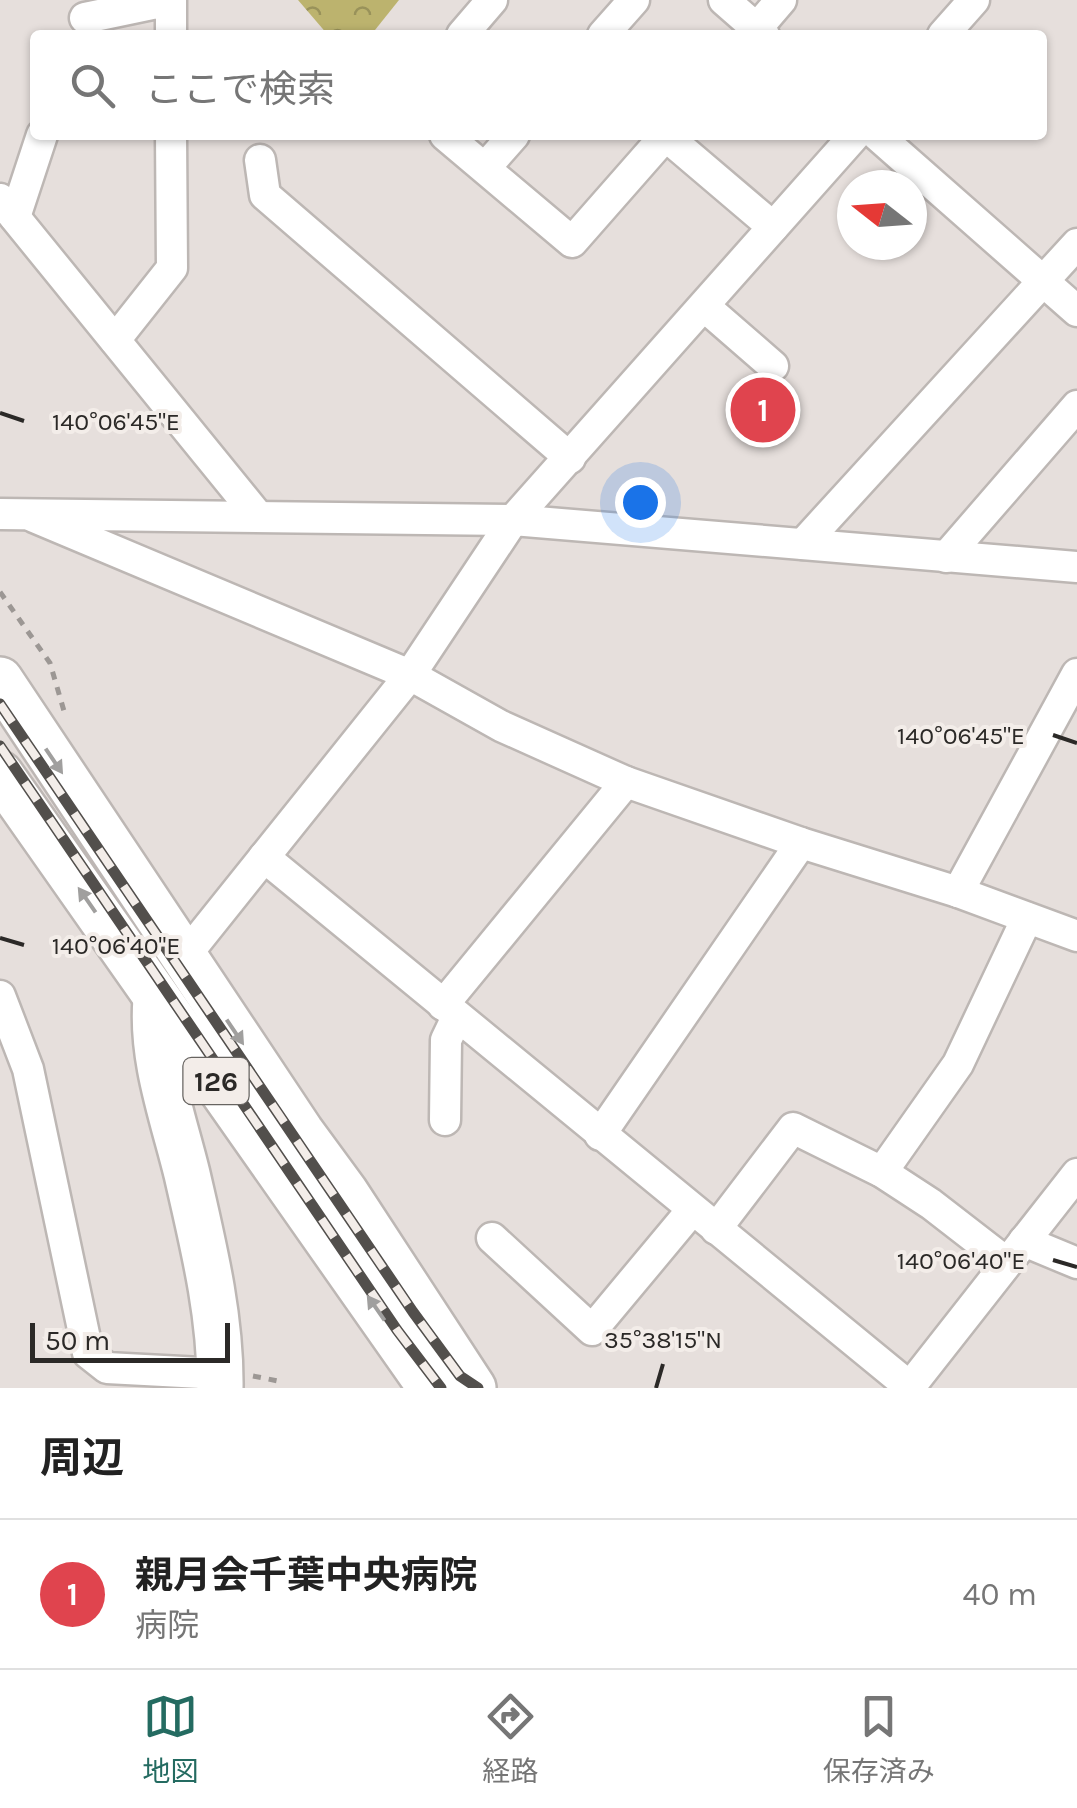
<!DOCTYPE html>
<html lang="ja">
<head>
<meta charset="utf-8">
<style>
  body { margin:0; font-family:Karla,"Noto Sans JP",sans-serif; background:#f6f6f6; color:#222 }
  .compass { position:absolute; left:837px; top:170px; width:90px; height:90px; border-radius:50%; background:#fff; box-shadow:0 2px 8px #0004; rotate:287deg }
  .scale { position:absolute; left:30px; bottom:25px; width:200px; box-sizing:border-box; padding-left:10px; border:5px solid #2b2927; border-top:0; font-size:28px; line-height:35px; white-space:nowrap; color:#2b2927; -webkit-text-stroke:8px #f3ede9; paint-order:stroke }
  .you { position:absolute; left:640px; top:502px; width:35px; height:35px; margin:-25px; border:8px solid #fff; border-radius:50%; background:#1a73e8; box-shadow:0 0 0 15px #1a73e833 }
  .badge { display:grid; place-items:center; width:65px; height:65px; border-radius:50%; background:#246b61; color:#fff; font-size:32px; font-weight:700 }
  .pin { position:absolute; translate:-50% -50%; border:5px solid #fff; box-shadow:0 2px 10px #0006 }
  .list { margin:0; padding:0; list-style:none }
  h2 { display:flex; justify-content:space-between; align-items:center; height:130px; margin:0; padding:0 40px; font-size:42px }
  h2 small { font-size:32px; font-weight:400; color:#767676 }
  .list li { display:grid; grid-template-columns:65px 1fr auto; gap:30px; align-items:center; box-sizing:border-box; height:150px; padding:0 40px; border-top:2px solid #e0e0e0 }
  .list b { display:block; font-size:38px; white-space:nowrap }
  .list p { margin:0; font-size:32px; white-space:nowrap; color:#767676 }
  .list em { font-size:32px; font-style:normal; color:#767676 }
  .icon { flex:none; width:55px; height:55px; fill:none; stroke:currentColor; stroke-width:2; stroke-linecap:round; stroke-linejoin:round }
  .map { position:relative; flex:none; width:1077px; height:1388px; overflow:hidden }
  .search { position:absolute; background:#fff; box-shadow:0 2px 8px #0004; left:30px; right:30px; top:30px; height:110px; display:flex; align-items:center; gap:25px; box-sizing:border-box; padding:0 35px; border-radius:10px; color:#767676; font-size:38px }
  .sheet { height:280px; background:#fff }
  nav { display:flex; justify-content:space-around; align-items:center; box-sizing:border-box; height:140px; border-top:2px solid #e0e0e0; background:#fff; font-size:28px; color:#767676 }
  nav a { display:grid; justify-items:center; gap:5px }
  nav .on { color:#246b61 }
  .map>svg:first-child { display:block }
  .park { fill:url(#park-crowns) }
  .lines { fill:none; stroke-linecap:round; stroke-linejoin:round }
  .minor-casing { stroke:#bdb7b4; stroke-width:35 }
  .highway-casing { stroke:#bdb7b4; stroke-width:50 }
  .path { stroke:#9c9794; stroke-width:5; stroke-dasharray:8 8; stroke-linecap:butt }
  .minor { stroke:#fff; stroke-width:30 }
  .highway { stroke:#fff; stroke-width:45 }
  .rail-casing { stroke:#524f4c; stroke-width:11 }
  .rail { stroke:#f3ede9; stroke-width:8; stroke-dasharray:22; stroke-linecap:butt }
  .oneway { fill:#a09f9e }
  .ticks { fill:none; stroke:#2b2927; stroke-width:4 }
  .labels { text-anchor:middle; stroke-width:8; stroke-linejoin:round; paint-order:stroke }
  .shield { fill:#f3ede9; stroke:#676461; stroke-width:2.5 }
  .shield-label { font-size:28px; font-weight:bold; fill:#2b2927 }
  .ticks-label { font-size:25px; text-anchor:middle; fill:#2b2927; stroke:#f3ede9; stroke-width:8; stroke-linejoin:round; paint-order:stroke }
</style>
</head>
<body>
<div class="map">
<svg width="1077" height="1388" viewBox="0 0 1077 1388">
  <defs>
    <pattern id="park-crowns" width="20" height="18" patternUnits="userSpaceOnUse" patternTransform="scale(2.5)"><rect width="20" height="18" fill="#bcb36e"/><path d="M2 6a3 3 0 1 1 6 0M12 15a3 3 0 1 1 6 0" fill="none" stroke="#99925a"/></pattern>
  </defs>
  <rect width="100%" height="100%" fill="#e6dfdc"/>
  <path class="park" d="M298,0H399L371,35H328Z"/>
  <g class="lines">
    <defs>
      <g id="minor">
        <path d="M724,0L764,35"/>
        <path d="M85,18L171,0V35"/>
        <path d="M462,35L492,0"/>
        <path d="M603,35L634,0"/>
        <path d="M751,35L781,0"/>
        <path d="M943,35L974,0"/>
        <path d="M445,135L572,242L666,135"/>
        <path d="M877,135L1077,311"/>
        <path d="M666,136L773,227"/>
        <path d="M260,160L265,195L570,458"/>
        <path d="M485,168L514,135"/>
        <path d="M0,199L257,515"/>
        <path d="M15,217L42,135"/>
        <path d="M704,306L773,366"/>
        <path d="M115,340L172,268L171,135"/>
        <path d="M0,514L513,520L1077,567"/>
        <path d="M34,517L410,675L501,726L626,782L801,843L958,892L1077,936"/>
        <path d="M803,544L1077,244"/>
        <path d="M946,557L1077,406"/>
        <path d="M264,857L910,1387"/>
        <path d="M958,892L1077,674"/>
        <path d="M185,956L410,675L513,520L855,135"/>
        <path d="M0,996L28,1069L88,1353L107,1368L220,1374"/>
        <path d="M443,1005L626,782"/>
        <path d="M445,1120L446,1040L457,1017"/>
        <path d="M600,1135L801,843"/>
        <path d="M882,1172L958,1064L1027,918"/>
        <path d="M716,1229L793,1128L882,1172L931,1204L1006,1262"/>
        <path d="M492,1238L592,1330L692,1210"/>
        <path d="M1024,1241L1077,1263"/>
        <path d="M909,1388L1077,1174"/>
      </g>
      <g id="highway">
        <path d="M0,680L301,1132L345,1192L473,1388"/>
        <path d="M0,774L431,1388"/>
        <path d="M156,999C151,1059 173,1117 187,1174C203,1244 221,1316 220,1388"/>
      </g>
    </defs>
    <use href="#minor" class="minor-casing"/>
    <use href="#highway" class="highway-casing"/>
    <g class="path">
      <path d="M0,592L50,663L64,711"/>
      <path d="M253,1376L283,1382"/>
    </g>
    <use href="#minor" class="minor"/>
    <use href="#highway" class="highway"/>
    <defs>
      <g id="rail">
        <path d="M0,704L413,1312L460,1376L478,1388"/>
        <path d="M0,746L397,1330L441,1388"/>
      </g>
    </defs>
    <use href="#rail" class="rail-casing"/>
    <use href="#rail" class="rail"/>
  </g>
  <defs><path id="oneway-solid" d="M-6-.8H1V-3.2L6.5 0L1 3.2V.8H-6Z" transform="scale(2.5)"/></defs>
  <g class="oneway">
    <use href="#oneway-solid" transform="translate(54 761) rotate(56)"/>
    <use href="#oneway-solid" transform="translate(87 900) rotate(-125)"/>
    <use href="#oneway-solid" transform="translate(235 1032) rotate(56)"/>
    <use href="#oneway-solid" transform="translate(376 1308) rotate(-125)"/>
  </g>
  <path class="ticks" d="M0,413L24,421M1053,735L1077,743M0,938L24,945M1053,1260L1077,1267M656,1388L663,1364"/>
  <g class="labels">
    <rect class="shield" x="183.5" y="1058" width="65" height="46" rx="8"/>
    <g class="shield-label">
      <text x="216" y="1091">126</text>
    </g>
  </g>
  <g class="ticks-label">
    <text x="116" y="430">140°06'45"E</text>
    <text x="961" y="744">140°06'45"E</text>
    <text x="116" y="954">140°06'40"E</text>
    <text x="961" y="1269">140°06'40"E</text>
    <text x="663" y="1348">35°38'15"N</text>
  </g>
</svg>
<svg class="compass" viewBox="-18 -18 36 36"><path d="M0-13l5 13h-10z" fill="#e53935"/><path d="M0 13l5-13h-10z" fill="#767676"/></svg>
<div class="scale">50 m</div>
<div class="you"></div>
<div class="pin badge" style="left:763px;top:410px;background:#e0444e">1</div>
<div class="search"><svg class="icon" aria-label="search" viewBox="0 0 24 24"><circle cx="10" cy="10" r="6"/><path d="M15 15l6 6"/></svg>ここで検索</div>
</div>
<section class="sheet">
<h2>周辺<small></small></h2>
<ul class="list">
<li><span class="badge" style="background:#e0444e">1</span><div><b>親月会千葉中央病院</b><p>病院</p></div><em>40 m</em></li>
</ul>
</section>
<nav>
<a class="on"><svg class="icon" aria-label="map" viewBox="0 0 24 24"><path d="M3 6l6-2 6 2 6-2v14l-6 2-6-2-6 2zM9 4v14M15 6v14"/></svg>地図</a>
<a><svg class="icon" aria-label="directions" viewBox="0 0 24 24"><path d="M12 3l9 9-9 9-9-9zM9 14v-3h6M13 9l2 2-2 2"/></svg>経路</a>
<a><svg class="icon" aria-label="saved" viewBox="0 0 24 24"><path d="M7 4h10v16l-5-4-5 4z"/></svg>保存済み</a>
</nav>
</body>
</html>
